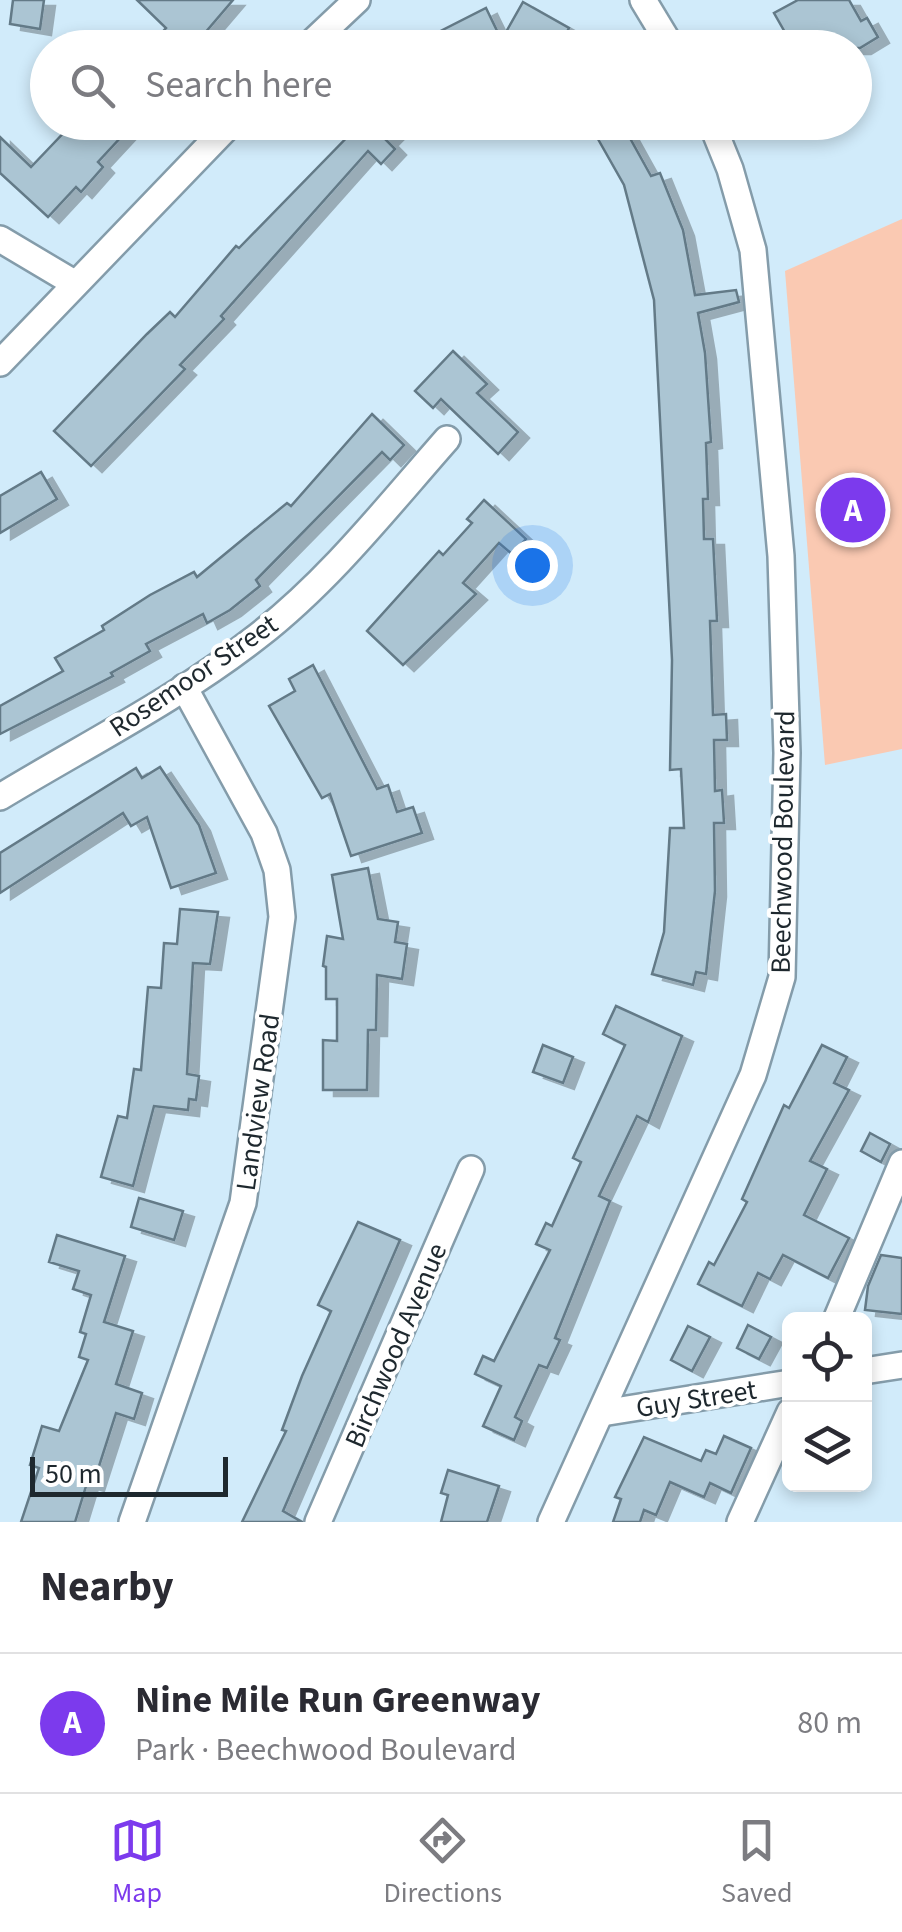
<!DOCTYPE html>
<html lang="en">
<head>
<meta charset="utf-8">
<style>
  body { margin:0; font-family:"Source Sans 3",sans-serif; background:#f7f7f7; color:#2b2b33 }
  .controls { position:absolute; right:30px; bottom:30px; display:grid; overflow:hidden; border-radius:15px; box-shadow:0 5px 15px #0003 }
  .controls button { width:90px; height:90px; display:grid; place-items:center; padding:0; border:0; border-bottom:2px solid #e1e1e2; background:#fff; color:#2b2b33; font:50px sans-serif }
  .scale { position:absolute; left:30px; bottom:25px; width:198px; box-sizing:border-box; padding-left:10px; border:5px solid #1e282e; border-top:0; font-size:28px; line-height:35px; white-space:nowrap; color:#1e282e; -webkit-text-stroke:8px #fff; paint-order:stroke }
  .you { position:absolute; left:532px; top:565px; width:35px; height:35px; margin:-25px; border:8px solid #fff; border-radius:50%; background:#1a73e8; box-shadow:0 0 0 15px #1a73e833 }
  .badge { display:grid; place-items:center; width:65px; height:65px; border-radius:50%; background:#7c3aed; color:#fff; font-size:32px; font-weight:700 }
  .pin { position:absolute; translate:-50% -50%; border:5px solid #fff; box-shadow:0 2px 10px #0006 }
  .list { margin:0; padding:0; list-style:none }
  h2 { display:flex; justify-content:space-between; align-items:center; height:130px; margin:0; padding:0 40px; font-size:42px }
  h2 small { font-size:32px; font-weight:400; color:#7c7c81 }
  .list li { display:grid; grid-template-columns:65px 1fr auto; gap:30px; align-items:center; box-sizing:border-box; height:140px; padding:0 40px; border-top:2px solid #e1e1e2 }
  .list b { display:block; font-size:38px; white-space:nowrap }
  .list p { margin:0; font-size:32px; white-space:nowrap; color:#7c7c81 }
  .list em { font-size:32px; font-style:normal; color:#7c7c81 }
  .icon { flex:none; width:55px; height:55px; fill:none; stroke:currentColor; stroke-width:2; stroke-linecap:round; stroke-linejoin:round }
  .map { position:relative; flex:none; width:902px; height:1522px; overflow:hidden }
  .search { position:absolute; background:#fff; box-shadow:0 5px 15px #0003; left:30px; right:30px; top:30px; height:110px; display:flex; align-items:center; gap:25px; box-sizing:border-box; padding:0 35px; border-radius:55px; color:#7c7c81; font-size:38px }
  .sheet { height:270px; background:#fff }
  nav { display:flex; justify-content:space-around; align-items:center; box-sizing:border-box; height:140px; border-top:2px solid #e1e1e2; background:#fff; font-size:28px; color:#7c7c81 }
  nav a { display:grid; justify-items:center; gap:5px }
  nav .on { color:#7c3aed }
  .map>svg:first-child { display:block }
  .green { fill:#fac9b2 }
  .building { fill:#abc5d3; stroke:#637a87; stroke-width:2.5; filter:url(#shadow) }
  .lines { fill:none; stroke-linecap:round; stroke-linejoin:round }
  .minor-casing { stroke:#849caa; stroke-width:30 }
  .minor { stroke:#fff; stroke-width:25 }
  .labels { text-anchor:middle; stroke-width:8; stroke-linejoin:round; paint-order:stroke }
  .street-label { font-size:28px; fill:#1e282e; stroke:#fff }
</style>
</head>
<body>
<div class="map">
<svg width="902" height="1522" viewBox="0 0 902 1522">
  <defs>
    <filter id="shadow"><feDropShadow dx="11" dy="6" stdDeviation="0" flood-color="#0004"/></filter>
  </defs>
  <rect width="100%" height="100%" fill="#d1ebfa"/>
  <path class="green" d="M902,219V749L825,765L785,271Z"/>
  <g class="building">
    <path d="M13,0H44L40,29L10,24Z"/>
    <path d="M137,0H233L192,48H148L166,28Z"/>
    <path d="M798,0H849L861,21L867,18L878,37L860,48H794L774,13Z"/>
    <path d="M523,2L569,28L558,48H534L506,32Z"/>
    <path d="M486,8L501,39L484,48H407Z"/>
    <path d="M74,122H135L98,162L103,167L81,192L76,187L48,217L0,173V137L31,167Z"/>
    <path d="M362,122H379L392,134L386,140L395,149L381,164L368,151L221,316L224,319L180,365L185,369L91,466L54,431L147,334L170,312L175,317L236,246L239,248Z"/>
    <path d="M611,122H621L651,176L660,173L683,230L695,295L736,290L739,302L698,313L705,353L711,442L706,443L708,499H703L704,539H713L716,600L717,621H710L713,715L726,714L727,740H714L715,791L722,790L724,823H714L715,891L706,974L696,972L693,985L652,974L664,932L670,828H684L681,769L670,770L672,660L654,300L624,185L594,132Z"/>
    <path d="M453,351L487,384L477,393L518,432L498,454L441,399L433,408L415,391Z"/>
    <path d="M372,414L404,445L390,460L382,452L256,580L260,586L230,610L207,623L203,614L146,644L150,651L111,673L113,676L0,734V706L63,671L55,658L104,630L102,626L150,595L194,572L197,577L287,503L291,506Z"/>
    <path d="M41,472L57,499L0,533V496Z"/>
    <path d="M484,500L526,539L512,554L499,543L463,583L476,594L403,665L367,631L439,551L443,555L472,523L467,519Z"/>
    <path d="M313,665L377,789L388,785L397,812L413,807L422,833L351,856L330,794L322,798L269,706L295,691L289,679Z"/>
    <path d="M160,767L199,825L216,873L171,888L147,817L131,826L123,813L0,893V853L136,768L142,778Z"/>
    <path d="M368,868L378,919L398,922L395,942L407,944L402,979L377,975L376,1030H368L367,1090H323V1040L337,1041V999H326V967L323,966L327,936L343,939L332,875Z"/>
    <path d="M180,909L218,912L210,964L193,963L187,1074L199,1076L196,1100L189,1099L188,1110L154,1106L133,1186L101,1177L118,1116L127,1118L134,1069L141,1070L148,987L161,988L164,943L177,944Z"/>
    <path d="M616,1006L682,1036L648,1122L637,1116L599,1196L610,1201L555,1338L560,1340L547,1368L539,1365L515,1417L522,1421L514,1440L483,1426L501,1386L475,1374L483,1356L494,1361L550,1250L536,1244L546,1223L552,1226L581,1162L573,1158L625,1045L603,1034Z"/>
    <path d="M543,1045L573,1057L563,1083L533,1072Z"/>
    <path d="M822,1045L847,1057L834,1083L849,1090L810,1161L827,1169L804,1215L849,1238L828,1278L783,1255L770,1279L758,1273L742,1306L698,1284L709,1262L714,1265L747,1202L742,1199L784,1105L789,1108Z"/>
    <path d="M870,1133L890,1144L881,1162L861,1151Z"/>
    <path d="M139,1198L183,1211L174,1240L131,1227Z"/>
    <path d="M358,1222L400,1240L283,1511L302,1522H242L286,1431L282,1430L302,1376L331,1311L318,1305Z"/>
    <path d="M57,1235L125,1256L104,1322L133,1331L116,1384L142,1393L134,1419L116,1413L93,1485L87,1483L75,1522H21L39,1468L30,1465L42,1426L59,1431L88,1360L79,1357L86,1334L80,1332L91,1295L73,1289L79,1271L49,1262Z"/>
    <path d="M881,1255L902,1258V1314L865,1310L868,1286Z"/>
    <path d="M748,1325L771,1337L759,1359L737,1348Z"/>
    <path d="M688,1326L710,1337L692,1371L671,1360Z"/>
    <path d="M724,1436L751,1448L731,1493L710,1483L704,1497L670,1482L656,1515L644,1510L640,1522H613L621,1499L615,1497L644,1437L701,1461L706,1450L716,1454Z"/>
    <path d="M448,1470L499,1486L487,1522H441L448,1495L441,1493Z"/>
  </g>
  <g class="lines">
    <defs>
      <g id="minor">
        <path d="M643,0L672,48"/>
        <path d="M306,48L357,0"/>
        <path d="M0,239L74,283"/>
        <path d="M0,363L232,122"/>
        <path d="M0,797C86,745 179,698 258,636C330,580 387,507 447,439"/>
        <path d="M836,1320L902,1163"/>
        <path d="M864,1371L902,1365"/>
        <path d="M602,1413L790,1383"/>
        <path d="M132,1522L243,1203L282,917L277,870L264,833L184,687"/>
        <path d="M318,1522L471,1169"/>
        <path d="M551,1522L753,1075L782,977L787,753L781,556L753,250L730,169L711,122"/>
        <path d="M740,1522L790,1412"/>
      </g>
    </defs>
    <use href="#minor" class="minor-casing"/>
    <use href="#minor" class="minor"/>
  </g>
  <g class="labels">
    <g class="street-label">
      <text transform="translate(193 675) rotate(-34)" y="10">Rosemoor Street</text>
      <text transform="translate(782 842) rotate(-89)" y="10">Beechwood Boulevard</text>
      <text transform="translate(257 1102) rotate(-82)" y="10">Landview Road</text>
      <text transform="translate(395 1345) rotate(-67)" y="10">Birchwood Avenue</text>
      <text transform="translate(696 1398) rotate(-9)" y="10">Guy Street</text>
    </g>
  </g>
</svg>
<div class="controls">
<button><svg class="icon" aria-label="locate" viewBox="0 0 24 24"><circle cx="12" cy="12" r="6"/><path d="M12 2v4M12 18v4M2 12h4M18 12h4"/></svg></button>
<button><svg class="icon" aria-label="layers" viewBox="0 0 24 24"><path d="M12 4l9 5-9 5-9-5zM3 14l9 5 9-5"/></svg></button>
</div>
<div class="scale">50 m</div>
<div class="you"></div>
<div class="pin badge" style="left:853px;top:510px">A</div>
<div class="search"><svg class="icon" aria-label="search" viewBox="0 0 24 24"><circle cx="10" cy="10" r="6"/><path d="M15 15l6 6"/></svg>Search here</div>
</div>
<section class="sheet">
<h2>Nearby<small></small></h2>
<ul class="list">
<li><span class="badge">A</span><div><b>Nine Mile Run Greenway</b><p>Park · Beechwood Boulevard</p></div><em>80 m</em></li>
</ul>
</section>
<nav>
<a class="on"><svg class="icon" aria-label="map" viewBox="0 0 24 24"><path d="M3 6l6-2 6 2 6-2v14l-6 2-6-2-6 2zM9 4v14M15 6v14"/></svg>Map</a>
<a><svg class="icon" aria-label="directions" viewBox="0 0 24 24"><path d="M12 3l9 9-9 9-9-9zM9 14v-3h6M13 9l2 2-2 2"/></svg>Directions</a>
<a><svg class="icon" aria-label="saved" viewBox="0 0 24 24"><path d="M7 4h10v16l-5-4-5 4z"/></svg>Saved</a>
</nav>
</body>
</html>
